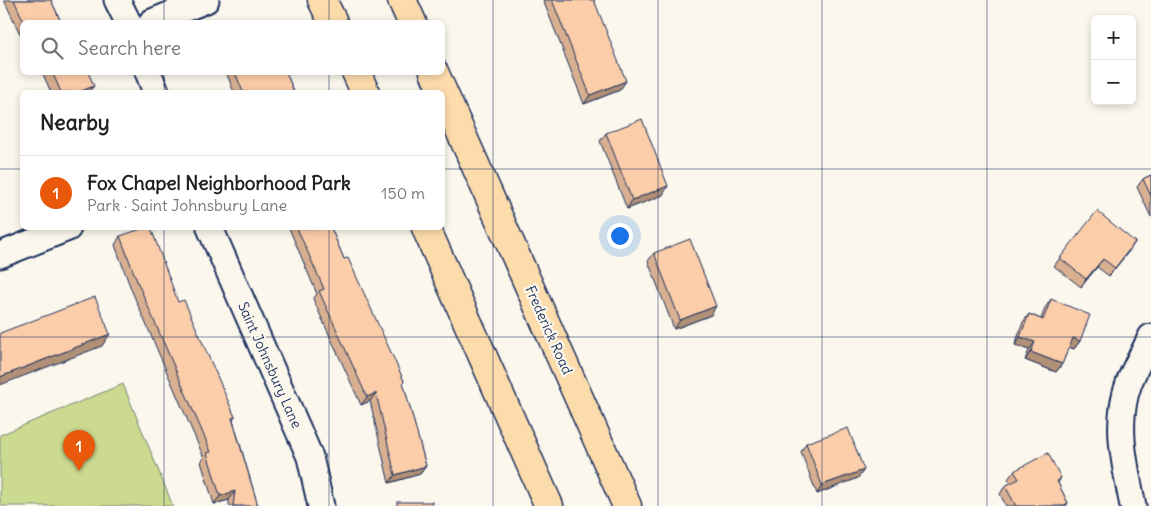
<!DOCTYPE html>
<html lang="en">
<head>
<meta charset="utf-8">
<style>
  body { margin:0; font-family:Delius,sans-serif; background:#f2f2f2; color:#202124 }
  .controls { position:absolute; right:15px; top:15px; display:grid; overflow:hidden; border-radius:8px; box-shadow:0 2px 8px #0003 }
  .controls button { width:45px; height:45px; display:grid; place-items:center; padding:0; border:0; border-bottom:1px solid #e0e0e0; background:#fff; color:#202124; font:25px sans-serif }
  .you { position:absolute; left:619px; top:235px; width:18px; height:18px; margin:-12px; border:4px solid #fff; border-radius:50%; background:#1a73e8; box-shadow:0 0 0 8px #1a73e833 }
  .badge { display:grid; place-items:center; width:32px; height:32px; border-radius:50%; background:#ea580c; color:#fff; font-size:16px; font-weight:700 }
  .pin { position:absolute; translate:-50% -41px; filter:drop-shadow(0 1px 2px #0008) }
  .pin::after { content:''; position:absolute; top:26px; width:18px; height:15px; background:inherit; clip-path:polygon(0 0,100% 0,50% 100%) }
  .list { margin:0; padding:0; list-style:none }
  h2 { display:flex; justify-content:space-between; align-items:center; height:65px; margin:0; padding:0 20px; font-size:21px }
  h2 small { font-size:16px; font-weight:400; color:#757577 }
  .list li { display:grid; grid-template-columns:32px 1fr auto; gap:15px; align-items:center; box-sizing:border-box; height:75px; padding:0 20px; border-top:1px solid #e0e0e0 }
  .list b { display:block; font-size:19px; white-space:nowrap }
  .list p { margin:0; font-size:16px; white-space:nowrap; color:#757577 }
  .list em { font-size:16px; font-style:normal; color:#757577 }
  .icon { flex:none; width:28px; height:28px; fill:none; stroke:currentColor; stroke-width:2; stroke-linecap:round; stroke-linejoin:round }
  .map { position:relative; flex:none; width:1151px; height:506px; overflow:hidden }
  .search { position:absolute; background:#fff; box-shadow:0 2px 8px #0003; left:20px; top:20px; width:425px; height:55px; display:flex; align-items:center; gap:12px; box-sizing:border-box; padding:0 18px; border-radius:8px; color:#757577; font-size:19px }
  .panel { position:absolute; background:#fff; box-shadow:0 2px 8px #0003; left:20px; top:90px; width:425px; height:140px; border-radius:8px }
  .map>svg:first-child { display:block }
  .green { fill:#cbda8e; stroke:#738476 }
  .lines { fill:none; stroke-linecap:round; stroke-linejoin:round }
  .street-casing { stroke:#1b2f5e; stroke-width:29 }
  .primary-casing { stroke:#1b2f5e; stroke-width:31 }
  .street { stroke:#fbf7ec; stroke-width:25 }
  .primary { stroke:#fddcac; stroke-width:28 }
  .wall { fill:#d8b091; stroke:#1b2f5e }
  .shaded-wall { fill:#b09076; stroke:#1b2f5e }
  .building { fill:#fbcda9; stroke:#1b2f5e }
  .grid { fill:none; stroke:#1b2f5e; stroke-width:1; stroke-opacity:0.55 }
  .labels { text-anchor:middle; stroke-width:4.5; stroke-linejoin:round; paint-order:stroke }
  .street-label { font-size:14px; fill:#1b2f5e; stroke:#fbf7ec }
</style>
</head>
<body>
<div class="map">
<svg width="1151" height="506" viewBox="0 0 1151 506">
  <rect width="100%" height="100%" fill="#fbf7ec"/>
  <filter id="ink" filterUnits="userSpaceOnUse"><feTurbulence type="fractalNoise" baseFrequency=".02" numOctaves="2"/><feDisplacementMap in="SourceGraphic" scale="10" xChannelSelector="R" yChannelSelector="G"/><feConvolveMatrix kernelMatrix="1 2 1 2 8 2 1 2 1" color-interpolation-filters="sRGB"/></filter>
  <g filter="url(#ink)">
    <path class="green" d="M123,384L173,506H0V435Z"/>
    <g class="lines">
      <defs>
        <g id="street">
          <path d="M117,0L128,22"/>
          <path d="M152,22L206,0"/>
          <path d="M148,72L156,92"/>
          <path d="M210,228L310,457L321,506"/>
          <path d="M0,255L68,228"/>
          <path d="M1133,506C1125,465 1114,423 1129,383C1135,367 1144,352 1151,337"/>
        </g>
        <g id="primary">
          <path d="M322,0L333,22"/>
          <path d="M402,0L412,22"/>
          <path d="M356,72L365,92"/>
          <path d="M434,72L627,506"/>
          <path d="M426,228L549,506"/>
        </g>
      </defs>
      <use href="#street" class="street-casing"/>
      <use href="#primary" class="primary-casing"/>
      <use href="#street" class="street"/>
      <use href="#primary" class="primary"/>
    </g>
    <g class="wall">
      <path d="M4,0H51L61,22H22V38Z"/>
      <path d="M543,0H594L620,90L584,104Z"/>
      <path d="M42,72H88L89,92H51Z"/>
      <path d="M226,72H286L294,92H234Z"/>
      <path d="M606,133L663,195L627,209L600,141Z"/>
      <path d="M1151,175V217L1137,187L1143,179Z"/>
      <path d="M289,228H331L344,259L404,381L403,383L426,466L420,474L389,483L370,401L361,405L313,299L317,294Z"/>
      <path d="M120,236L178,302L235,417L233,420L258,506H229V500L214,504L201,462L204,458L131,289L115,245Z"/>
      <path d="M1135,242L1109,276L1097,267L1081,287L1054,266L1060,258Z"/>
      <path d="M654,253L711,315L674,329L648,261Z"/>
      <path d="M1051,299L1080,341L1074,349L1069,347L1062,364L1056,372L1025,360L1029,350L1015,345L1023,322L1029,314L1041,319L1045,308Z"/>
      <path d="M806,443L858,478L817,494L801,452Z"/>
      <path d="M1014,471L1061,478L1058,483L1068,503L1066,506H1006L1000,494L1005,486L1011,483L1008,479Z"/>
    </g>
    <g class="shaded-wall">
      <path d="M626,81L620,90L584,104L590,95Z"/>
      <path d="M94,86L89,92H79Z"/>
      <path d="M668,186L663,195L627,209L632,200Z"/>
      <path d="M1135,242L1130,250L1109,276L1115,268Z"/>
      <path d="M1103,259L1097,267L1081,287L1086,279Z"/>
      <path d="M716,306L711,315L674,329L680,320Z"/>
      <path d="M110,334L102,346L0,385V377Z"/>
      <path d="M1020,337L1035,342L1029,350L1015,345Z"/>
      <path d="M1073,338L1080,341L1074,349L1067,346Z"/>
      <path d="M1031,352L1062,364L1056,372L1025,360Z"/>
      <path d="M376,393L370,401L361,405L367,397Z"/>
      <path d="M426,466L420,474L389,483L395,475Z"/>
      <path d="M864,470L858,478L817,494L822,485Z"/>
      <path d="M235,491L229,500L214,504L220,496Z"/>
    </g>
    <g class="building">
      <path d="M14,0H51L61,22H24Z"/>
      <path d="M552,0H594L626,81L590,95Z"/>
      <path d="M52,72H88L94,86L79,92H61Z"/>
      <path d="M235,72H286L294,92H243Z"/>
      <path d="M642,119L668,186L632,200L606,133Z"/>
      <path d="M1151,175V196L1143,179Z"/>
      <path d="M1097,211L1135,242L1115,268L1103,259L1086,279L1060,258Z"/>
      <path d="M144,228H151L178,302L184,300L235,417L232,418L258,506H233L235,491L220,496L207,453L211,452L137,281L120,236Z"/>
      <path d="M297,228H331L344,259L348,258L404,381L403,382L426,466L395,475L376,393L367,397L319,291L324,289Z"/>
      <path d="M690,239L716,306L680,320L654,253Z"/>
      <path d="M95,297L110,334L0,377V333Z"/>
      <path d="M1051,299L1090,315L1080,341L1073,338L1062,364L1031,352L1035,342L1020,337L1029,314L1043,320Z"/>
      <path d="M848,428L864,470L822,485L806,443Z"/>
      <path d="M1048,453L1061,478L1057,481L1068,503L1062,506H1016L1005,486L1019,479L1014,471Z"/>
      <rect x="397" y="502" width="35" height="4"/>
    </g>
  </g>
  <path class="grid" d="M164,0V22M329,0V22M493,0V506M658,0V506M822,0V506M987,0V506M164,72V92M329,72V92M0,169H22M442,169H1151M164,228V506M329,228V506M0,337H1151"/>
  <g class="labels">
    <g class="street-label">
      <text transform="translate(549 330) rotate(66)" y="5">Frederick Road</text>
      <text transform="translate(270 365) rotate(66)" y="5">Saint Johnsbury Lane</text>
    </g>
  </g>
</svg>
<div class="controls">
<button>+</button>
<button>−</button>
</div>
<div class="you"></div>
<div class="pin badge" style="left:79px;top:471px">1</div>
<div class="search"><svg class="icon" aria-label="search" viewBox="0 0 24 24"><circle cx="10" cy="10" r="6"/><path d="M15 15l6 6"/></svg>Search here</div>
<section class="panel">
<h2>Nearby<small></small></h2>
<ul class="list">
<li><span class="badge">1</span><div><b>Fox Chapel Neighborhood Park</b><p>Park · Saint Johnsbury Lane</p></div><em>150 m</em></li>
</ul>
</section>
</div>
</body>
</html>
